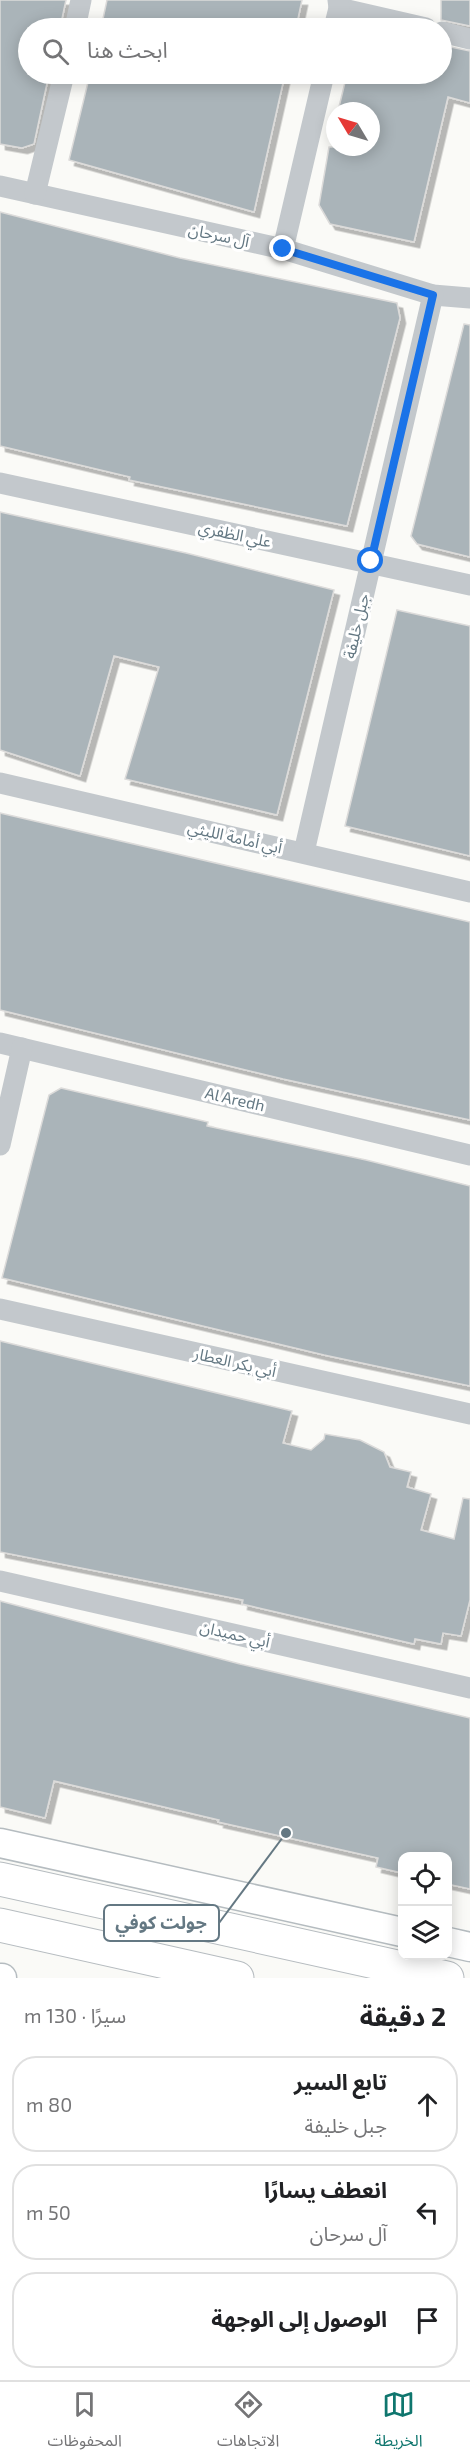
<!DOCTYPE html>
<html lang="ar">
<head>
<meta charset="utf-8">
<style>
  body { margin:0; font-family:"Exo 2","Noto Sans Arabic",sans-serif; background:#f6f6f6; color:#202124; direction:rtl }
  .controls { position:absolute; right:18px; bottom:18px; display:grid; overflow:hidden; border-radius:12px; box-shadow:0 3px 15px #0003 }
  .controls button { width:54px; height:54px; display:grid; place-items:center; padding:0; border:0; border-bottom:2px solid #e0e0e0; background:#fff; color:#202124; font:30px sans-serif }
  .compass { position:absolute; left:326px; top:102px; width:54px; height:54px; border-radius:50%; background:#fff; box-shadow:0 3px 15px #0003; rotate:308deg }
  .stop { position:absolute; width:18px; height:18px; margin:-14px; border:4px solid #1a73e8; border-radius:50%; background:#fff }
  .stop.end { background:#1a73e8; border-color:#fff; box-shadow:0 2px 6px #0008 }
  .list { margin:0; padding:0; list-style:none }
  h2 { display:flex; justify-content:space-between; align-items:center; height:78px; margin:0; padding:0 24px; font-size:26px }
  h2 small { font-size:20px; font-weight:400; color:#757577 }
  .list li { display:grid; grid-template-columns:39px 1fr auto; gap:18px; align-items:center; box-sizing:border-box; height:96px; margin:0 12px 12px; padding:0 12px; border:2px solid #e0e0e0; border-radius:24px }
  .list b { display:block; font-size:22px; white-space:nowrap }
  .list p { margin:0; font-size:20px; white-space:nowrap; color:#757577 }
  .list em { font-size:20px; font-style:normal; color:#757577 }
  .icon { flex:none; width:33px; height:33px; fill:none; stroke:currentColor; stroke-width:2; stroke-linecap:round; stroke-linejoin:round }
  .map { position:relative; flex:none; width:470px; height:1978px; overflow:hidden; direction:ltr }
  .search { position:absolute; background:#fff; box-shadow:0 3px 15px #0003; left:18px; right:18px; top:18px; height:66px; display:flex; align-items:center; gap:15px; box-sizing:border-box; padding:0 21px; border-radius:33px; color:#757577; font-size:22px }
  .sheet { height:402px; background:#fff }
  nav { display:flex; justify-content:space-around; align-items:center; box-sizing:border-box; height:84px; border-top:2px solid #e0e0e0; background:#fff; font-size:16px; color:#757577 }
  nav a { display:grid; justify-items:center; gap:3px }
  nav .on { color:#0f766e }
  .map>svg:first-child { display:block }
  .building { fill:#aab4b9; stroke:#dcdbda; stroke-width:1.5; filter:url(#shadow) }
  .lines { fill:none; stroke-linecap:round; stroke-linejoin:round }
  .secondary-casing { stroke:#b5bcc0; stroke-width:31 }
  .primary-casing { stroke:#b6bcc0; stroke-width:35 }
  .minor { stroke:#c3c8cc; stroke-width:21 }
  .secondary { stroke:#fff; stroke-width:28 }
  .primary { stroke:#fff; stroke-width:33 }
  .route { stroke:#1a73e8; stroke-width:8 }
  .labels { text-anchor:middle; stroke-width:6; stroke-linejoin:round; paint-order:stroke }
  .street-label { font-size:16px; fill:#647883; stroke:#fff }
  .leader { fill:none; stroke:#647883; stroke-width:2 }
  .callout-dot { fill:#647883; stroke:#fff; stroke-width:2 }
  .callout { fill:#fff; stroke:#647883; stroke-width:2 }
  .callout-label { font-size:18px; text-anchor:middle; font-weight:bold; fill:#647883 }
</style>
</head>
<body>
<div class="map">
<svg width="470" height="1978" viewBox="0 0 470 1978">
  <defs>
    <filter id="shadow"><feDropShadow dx="5.5" dy="5.5" stdDeviation="0" flood-color="#0004"/></filter>
  </defs>
  <rect width="100%" height="100%" fill="#fafaf7"/>
  <g class="building">
    <path d="M0,0H66L60,28H28V74H49L34,144L22,148L0,144Z"/>
    <path d="M107,0H302L296,28H101Z"/>
    <path d="M441,0H470V26L441,20Z"/>
    <path d="M441,45L470,51V103L448,97L414,242L330,224L319,205L329,147H371V111H338L347,74H441Z"/>
    <path d="M90,74H285L254,212L69,160Z"/>
    <path d="M0,212L180,258L397,303L400,318L347,526L129,480L130,477L0,446Z"/>
    <path d="M464,324L470,325V557L417,544L411,536Z"/>
    <path d="M0,512L186,553L334,590L277,815L125,779L159,667L114,656L80,776L0,750Z"/>
    <path d="M397,610L470,626V856L345,826Z"/>
    <path d="M0,813L470,922V1120L283,1079L0,1010Z"/>
    <path d="M61,1088L208,1122L207,1126L366,1160L470,1186V1386L324,1355L2,1278L49,1095Z"/>
    <path d="M0,1341L292,1411L283,1443L311,1450L324,1439L325,1434L360,1440L384,1452L390,1467L411,1472L407,1487L431,1494L421,1530L454,1539L463,1498L470,1499V1600L461,1636L443,1633L441,1644L415,1639L414,1644L242,1604L243,1600L0,1552Z"/>
    <path d="M0,1601L240,1664L470,1718V1889L447,1884V1857H402V1873L376,1867L378,1858L218,1822L219,1820L54,1781L45,1818L0,1807Z"/>
  </g>
  <g class="lines">
    <defs>
      <g id="secondary">
        <path d="M0,1843L402,1932"/>
        <path d="M448,1942L470,1947"/>
        <path d="M0,1978H2"/>
      </g>
      <g id="primary">
        <path d="M0,1879L447,1978"/>
        <path d="M0,1925L237,1978"/>
      </g>
    </defs>
    <use href="#secondary" class="secondary-casing"/>
    <use href="#primary" class="primary-casing"/>
    <g class="minor">
      <path d="M339,8L426,28"/>
      <path d="M75,28L81,0"/>
      <path d="M334,28L339,8L338,0"/>
      <path d="M442,32L470,39"/>
      <path d="M0,186L283,249L433,295L470,298"/>
      <path d="M35,194L64,74"/>
      <path d="M283,249L324,74"/>
      <path d="M0,483L470,585"/>
      <path d="M0,783L470,892"/>
      <path d="M304,852L433,295"/>
      <path d="M0,1043L470,1155"/>
      <path d="M0,1145L22,1048"/>
      <path d="M0,1309L470,1414"/>
      <path d="M0,1581L470,1688"/>
    </g>
    <use href="#secondary" class="secondary"/>
    <use href="#primary" class="primary"/>
  </g>
  <g class="lines">
    <path class="route" d="M283,249L433,295L371,561"/>
  </g>
  <g class="labels">
    <g class="street-label">
      <text transform="translate(219 235) rotate(12)" y="6">آل سرحان</text>
      <text transform="translate(235 534) rotate(12)" y="6">علي الظفري</text>
      <text transform="translate(356 626) rotate(-77)" y="6">جبل خليفة</text>
      <text transform="translate(235 837) rotate(13)" y="6">أبي أمامة الليثي</text>
      <text transform="translate(235 1099) rotate(13)" y="6">Al Aredh</text>
      <text transform="translate(235 1362) rotate(13)" y="6">أبي بكر العطار</text>
      <text transform="translate(235 1634) rotate(13)" y="6">أبي حميدان</text>
    </g>
  </g>
  <path class="leader" d="M286 1833L219 1923"/>
  <circle class="callout-dot" cx="286" cy="1833" r="6"/>
  <rect class="callout" x="104" y="1905" width="115" height="36" rx="6"/>
  <g class="callout-label">
    <text x="161" y="1929">جولت كوفي</text>
  </g>
</svg>
<div class="controls">
<button><svg class="icon" aria-label="locate" viewBox="0 0 24 24"><circle cx="12" cy="12" r="6"/><path d="M12 2v4M12 18v4M2 12h4M18 12h4"/></svg></button>
<button><svg class="icon" aria-label="layers" viewBox="0 0 24 24"><path d="M12 4l9 5-9 5-9-5zM3 14l9 5 9-5"/></svg></button>
</div>
<svg class="compass" viewBox="-18 -18 36 36"><path d="M0-13l5 13h-10z" fill="#e53935"/><path d="M0 13l5-13h-10z" fill="#757577"/></svg>
<div class="stop" style="left:371px;top:561px"></div>
<div class="stop end" style="left:283px;top:249px"></div>
<div class="search"><svg class="icon" aria-label="search" viewBox="0 0 24 24"><circle cx="10" cy="10" r="6"/><path d="M15 15l6 6"/></svg>ابحث هنا</div>
</div>
<section class="sheet">
<h2>2 دقيقة<small>سيرًا · 130 m</small></h2>
<ul class="list">
<li><svg class="icon" aria-label="ahead" viewBox="0 0 24 24"><path d="M12 20V5M6 11l6-6 6 6"/></svg><div><b>تابع السير</b><p>جبل خليفة</p></div><em>80 m</em></li>
<li><svg class="icon" aria-label="left" viewBox="0 0 24 24"><path d="M17 20v-9H6M10 6l-5 5 5 5"/></svg><div><b>انعطف يسارًا</b><p>آل سرحان</p></div><em>50 m</em></li>
<li><svg class="icon" aria-label="arrive" viewBox="0 0 24 24"><path d="M6 21V4h12l-3 4 3 4H6"/></svg><div><b>الوصول إلى الوجهة</b></div></li>
</ul>
</section>
<nav>
<a class="on"><svg class="icon" aria-label="map" viewBox="0 0 24 24"><path d="M3 6l6-2 6 2 6-2v14l-6 2-6-2-6 2zM9 4v14M15 6v14"/></svg>الخريطة</a>
<a><svg class="icon" aria-label="directions" viewBox="0 0 24 24"><path d="M12 3l9 9-9 9-9-9zM9 14v-3h6M13 9l2 2-2 2"/></svg>الاتجاهات</a>
<a><svg class="icon" aria-label="saved" viewBox="0 0 24 24"><path d="M7 4h10v16l-5-4-5 4z"/></svg>المحفوظات</a>
</nav>
</body>
</html>
